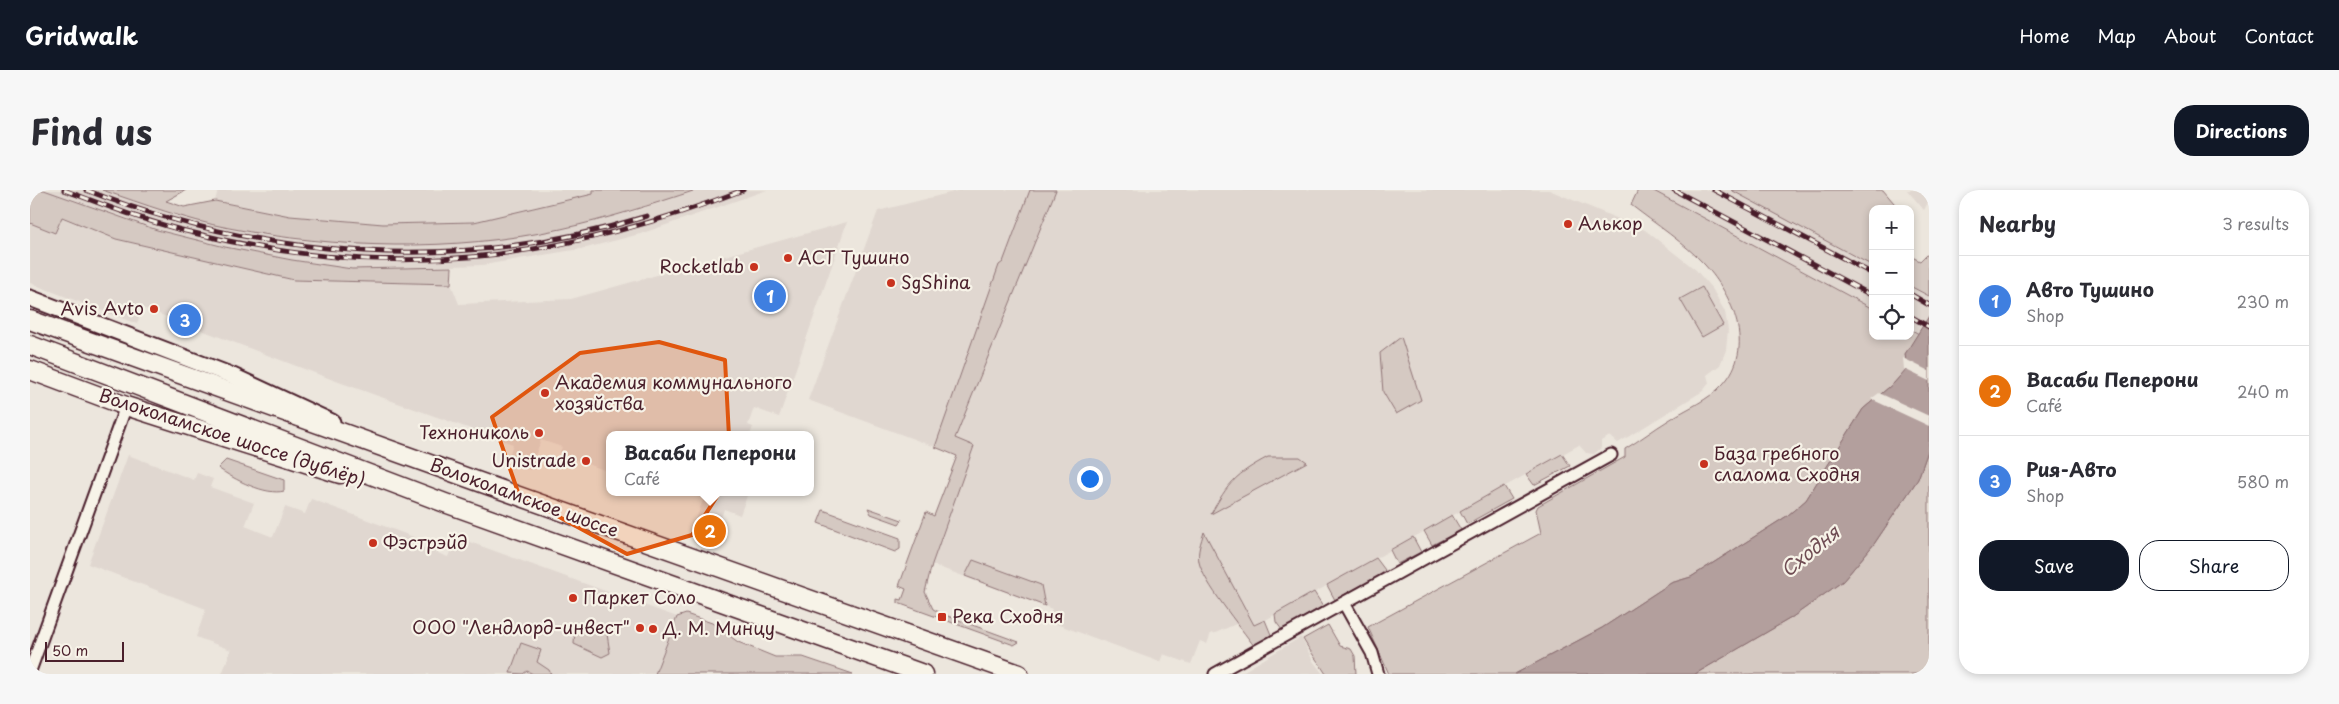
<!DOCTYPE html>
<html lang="en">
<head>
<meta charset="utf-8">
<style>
  body { margin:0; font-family:"Playpen Sans",sans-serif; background:#f7f7f7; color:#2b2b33 }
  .controls { position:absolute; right:15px; top:15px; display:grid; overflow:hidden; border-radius:10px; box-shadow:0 2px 8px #0003 }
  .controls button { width:45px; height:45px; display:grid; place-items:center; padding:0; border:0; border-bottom:1px solid #e1e1e2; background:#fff; color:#2b2b33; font:25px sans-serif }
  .scale { position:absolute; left:15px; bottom:12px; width:79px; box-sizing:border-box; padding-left:5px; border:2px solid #4a1f2b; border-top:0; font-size:14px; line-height:18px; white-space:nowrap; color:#4a1f2b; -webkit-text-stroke:4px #f7f3e8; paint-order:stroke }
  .you { position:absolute; left:1059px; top:288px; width:18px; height:18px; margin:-12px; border:4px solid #fff; border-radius:50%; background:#1a73e8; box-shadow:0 0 0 8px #1a73e833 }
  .badge { display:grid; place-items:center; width:32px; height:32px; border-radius:50%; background:#111827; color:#fff; font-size:16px; font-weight:700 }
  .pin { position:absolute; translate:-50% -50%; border:2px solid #fff; box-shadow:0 1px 5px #0006 }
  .popup { position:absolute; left:576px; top:241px; width:208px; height:65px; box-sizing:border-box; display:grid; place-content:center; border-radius:10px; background:#fff; filter:drop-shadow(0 1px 4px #0005); font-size:16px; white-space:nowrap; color:#7c7c81 }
  .popup b { font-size:19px; color:#2b2b33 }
  .popup::after { content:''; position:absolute; left:50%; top:100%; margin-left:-10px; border:10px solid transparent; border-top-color:#fff }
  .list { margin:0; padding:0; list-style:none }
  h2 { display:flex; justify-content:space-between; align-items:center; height:65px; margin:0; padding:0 20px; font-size:21px }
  h2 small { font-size:16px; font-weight:400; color:#7c7c81 }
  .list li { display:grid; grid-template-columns:32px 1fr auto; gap:15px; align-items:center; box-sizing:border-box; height:90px; padding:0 20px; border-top:1px solid #e1e1e2 }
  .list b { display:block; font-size:19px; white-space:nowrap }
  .list p { margin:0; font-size:16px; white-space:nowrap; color:#7c7c81 }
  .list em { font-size:16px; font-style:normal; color:#7c7c81 }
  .actions { display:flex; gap:10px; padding:15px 20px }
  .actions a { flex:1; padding:11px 0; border:1px solid #111827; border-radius:20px; text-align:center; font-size:18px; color:#111827 }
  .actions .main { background:#111827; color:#fff }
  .icon { flex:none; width:28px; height:28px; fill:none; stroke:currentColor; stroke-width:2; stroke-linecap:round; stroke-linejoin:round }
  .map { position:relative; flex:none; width:1899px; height:484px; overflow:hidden; border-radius:20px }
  header { display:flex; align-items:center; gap:30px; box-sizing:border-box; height:70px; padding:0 25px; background:#111827; color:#fff }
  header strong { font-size:24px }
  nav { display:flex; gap:28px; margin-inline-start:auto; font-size:18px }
  .intro { display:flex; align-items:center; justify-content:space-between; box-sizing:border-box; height:120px; padding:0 30px }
  h1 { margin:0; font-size:35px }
  .button { padding:12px 22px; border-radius:20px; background:#111827; color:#fff; font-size:18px; font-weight:700 }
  main { display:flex; gap:30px; padding:0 30px }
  aside { flex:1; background:#fff; border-radius:20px; box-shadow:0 2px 8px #0003 }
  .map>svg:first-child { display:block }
  .built { fill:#e0d7d0 }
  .green { fill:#d5c9c2; stroke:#907476 }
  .water { fill:#b39f9d; stroke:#896c6f }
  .pier { fill:#ece6dd }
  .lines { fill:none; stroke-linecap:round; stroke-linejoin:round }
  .minor-casing { stroke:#4a1f2b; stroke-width:15 }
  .secondary-casing { stroke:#4a1f2b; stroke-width:19 }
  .primary-casing { stroke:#4a1f2b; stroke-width:21 }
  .minor { stroke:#f7f3e8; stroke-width:11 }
  .secondary { stroke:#f7f3e8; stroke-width:15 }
  .primary { stroke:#f7f3e8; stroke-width:18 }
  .rail-casing { stroke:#4a1f2b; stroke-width:5 }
  .rail { stroke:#f7f3e8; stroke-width:3; stroke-dasharray:9; stroke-linecap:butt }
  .marked { fill:#e0560e; fill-opacity:0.2; stroke:#e0560e; stroke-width:4; stroke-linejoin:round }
  .poi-dot { fill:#c8321e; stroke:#f7f3e8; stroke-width:2 }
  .labels { text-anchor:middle; stroke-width:4.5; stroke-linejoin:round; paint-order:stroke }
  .poi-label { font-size:18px; fill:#4a1f2b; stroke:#f7f3e8; text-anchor:start }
  .street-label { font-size:18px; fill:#4a1f2b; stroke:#f7f3e8 }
  .water-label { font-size:19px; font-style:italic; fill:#6f4c53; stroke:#f7f3e8 }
</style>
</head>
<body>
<header>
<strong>Gridwalk</strong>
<nav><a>Home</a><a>Map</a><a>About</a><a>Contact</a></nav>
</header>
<div class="intro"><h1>Find us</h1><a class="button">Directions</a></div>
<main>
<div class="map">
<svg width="1899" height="484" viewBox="0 0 1899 484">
  <rect width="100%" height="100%" fill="#ece6dd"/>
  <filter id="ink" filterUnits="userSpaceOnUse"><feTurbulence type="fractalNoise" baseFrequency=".02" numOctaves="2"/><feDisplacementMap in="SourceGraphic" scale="10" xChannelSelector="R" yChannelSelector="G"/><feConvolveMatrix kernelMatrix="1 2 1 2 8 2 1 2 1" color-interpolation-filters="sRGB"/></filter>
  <g filter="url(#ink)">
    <g class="built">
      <path d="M14,0H72L140,23L198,38L265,49L382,55L452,51L530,39L608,20L666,0H737L610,44L556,58L453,75L322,79L262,70L195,57L127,40Z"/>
      <path d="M188,0H563L564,4L444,32L353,34L260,26L185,11Z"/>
      <path d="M931,0H1519L1615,40L1666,80L1683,100L1695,122L1698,140L1696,160L1690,175L1677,185L1679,193L1673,201L1588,253L1580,246L1571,251V258L1564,264L1556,263L1549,255L1214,442L1206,434L1183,444L1181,443L1177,454L1170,451L1161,474L1133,464L1130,472L1018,431L1022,419L887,369L927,265L778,210L848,21Z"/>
      <path d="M1622,0H1701L1713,6L1843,76V119Z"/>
      <path d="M1877,0H1899V10L1894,20Z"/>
      <path d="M31,27L86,49L264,90L421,94L429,114L541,109L817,32L749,227L724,218L718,235L723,237L720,245H580V282L529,264L532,257L511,250L500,280L477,272L483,254L306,191L113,118L107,134L0,93V33L25,43Z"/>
      <path d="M1880,96L1899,106V126L1889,144L1880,139Z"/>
      <path d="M98,265L164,290L167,283L183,289L180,297L224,313L215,336L243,347L255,317L275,324L281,309L389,349L387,355L418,367L426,347L647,427L625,484H192L201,460L166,447L176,419L58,374Z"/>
      <path d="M662,302H711L717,306L710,325L694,319L685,346L663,338L674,307Z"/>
      <path d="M1271,447L1283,471L1293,484H1209Z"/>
    </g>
    <g class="green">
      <path d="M0,0H14L127,40L195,57L262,70L322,79L422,77L421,94L264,90L86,49L32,27L25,43L0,33Z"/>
      <path d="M72,0H156L136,11L154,17L185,11L260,26L353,34L444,32L563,4V0H666C621,15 577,29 531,39C423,62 307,59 199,38C156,30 114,14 72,0Z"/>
      <path d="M1000,0H1026L925,248L944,256L902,374L895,402L903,419L915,425L989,452L984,455L868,413V409L872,410L876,399L869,396L896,322L904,326L927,266L905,257L969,75L973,72Z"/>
      <path d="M1608,0H1622L1843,119V146H1880V139L1889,144L1875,164L1878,178L1864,193L1833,219L1776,310L1757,326L1661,387L1641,393L1572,438L1485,484H1359L1338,437L1511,343L1506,320L1508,316L1595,267V259C1610,250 1624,239 1639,230C1657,218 1678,211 1693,194C1726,158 1703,106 1675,75C1656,54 1624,33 1601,15Z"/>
      <path d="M1701,0H1853L1869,19H1843V76Z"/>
      <path d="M1896,65L1899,66V106L1880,96V66L1890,71Z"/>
      <path d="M1672,97L1693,135L1672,147L1650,109Z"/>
      <path d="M1371,147L1391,210L1366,224L1353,202L1350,163Z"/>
      <path d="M1899,258V484H1665L1761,428L1813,391L1844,354L1888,289Z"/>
      <path d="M1532,264L1540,276L1504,295L1496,284Z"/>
      <path d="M1238,267H1270L1277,272L1181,324C1198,293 1206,284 1238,267Z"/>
      <path d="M196,270L254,290V301C236,306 203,289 188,278Z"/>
      <path d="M1474,296L1482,309L1437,334L1430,321Z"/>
      <path d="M838,318L872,330L869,334L841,324Z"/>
      <path d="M793,320L870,348V359L865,362L788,333Z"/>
      <path d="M1422,325L1431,340L1402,355L1394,341Z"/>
      <path d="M1174,342L1224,435L1235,430L1242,447L1224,456C1211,438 1173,392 1169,372C1167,362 1171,352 1174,342Z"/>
      <path d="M1383,347L1391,362L1367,374L1360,360Z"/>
      <path d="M1346,368L1355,380L1352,384L1305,410L1297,395Z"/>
      <path d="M943,370L1011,395L1015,416L935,386Z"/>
      <path d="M1284,402L1293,416L1252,440L1246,432L1245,424Z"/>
      <path d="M656,424L682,433L708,452L745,467H773L823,484H625L647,427Z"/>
      <path d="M545,435L577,444L580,463L572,467L544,454Z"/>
      <path d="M1298,435L1310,456L1321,459L1325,466L1326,484H1296C1289,472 1280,462 1273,449Z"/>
      <path d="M491,453L511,460L507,472L519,480L521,484H503L497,481L493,484L480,483Z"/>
    </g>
    <path class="water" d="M1899,126V258L1888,289L1844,354L1813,391L1761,428L1665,484H1485L1572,438L1641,393L1661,387L1757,326L1776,310L1833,219L1864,193L1877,178L1875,164Z"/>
    <g class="pier">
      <path d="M1873,168L1899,181V191L1874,179Z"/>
      <path d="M1849,203L1899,226V236L1841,209Z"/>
    </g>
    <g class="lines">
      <defs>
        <g id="minor">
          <path d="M1314,413L1342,463L1348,484"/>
          <path d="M0,481L96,216"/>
          <path d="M1185,484L1581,265"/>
        </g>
        <path id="secondary" d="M0,108L203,186L302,232"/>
        <g id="primary">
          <path d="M0,130L455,294L989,484"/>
          <path d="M0,155L415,313L893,484"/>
          <path d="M0,180L96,216L310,284"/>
        </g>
      </defs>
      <use href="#minor" class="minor-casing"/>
      <use href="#secondary" class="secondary-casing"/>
      <use href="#primary" class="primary-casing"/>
      <use href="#minor" class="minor"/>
      <use href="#secondary" class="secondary"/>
      <use href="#primary" class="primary"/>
      <defs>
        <g id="rail">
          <path d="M34,0C77,16 119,33 164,43C358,92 527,72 713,0"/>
          <path d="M56,0C233,70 434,84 617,26"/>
          <path d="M1644,0L1843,106"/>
          <path d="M1684,0L1843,84"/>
          <path d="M1880,104L1899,115"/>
          <path d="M1880,126L1899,137"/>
        </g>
      </defs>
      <use href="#rail" class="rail-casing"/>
      <use href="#rail" class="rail"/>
    </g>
  </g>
  <path class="marked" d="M629,152L695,170L701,285L662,345L597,364L489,305L462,227L550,163Z"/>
  <g class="poi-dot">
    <circle cx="1538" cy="34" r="5"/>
    <circle cx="758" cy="68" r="5"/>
    <circle cx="724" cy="77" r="5"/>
    <circle cx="861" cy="93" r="5"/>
    <circle cx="124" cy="119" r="5"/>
    <circle cx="515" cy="203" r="5"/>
    <circle cx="509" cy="243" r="5"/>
    <circle cx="556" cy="271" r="5"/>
    <circle cx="1674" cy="274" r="5"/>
    <circle cx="343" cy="353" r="5"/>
    <circle cx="543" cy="408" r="5"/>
    <rect x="907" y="422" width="10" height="10" rx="2.5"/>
    <circle cx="610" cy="438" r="5"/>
    <circle cx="623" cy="439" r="5"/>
  </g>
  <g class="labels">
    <g class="poi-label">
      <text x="1548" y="40">Алькор</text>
      <text x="768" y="74">АСТ Тушино</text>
      <text x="714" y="83" text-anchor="end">Rocketlab</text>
      <text x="871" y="99">SgShina</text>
      <text x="114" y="125" text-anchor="end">Avis Avto</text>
      <text x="525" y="199">Академия коммунального<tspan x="525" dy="21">хозяйства</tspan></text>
      <text x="499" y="249" text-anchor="end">Технониколь</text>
      <text x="1684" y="270">База гребного<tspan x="1684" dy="21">слалома Сходня</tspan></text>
      <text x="546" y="277" text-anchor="end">Unistrade</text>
      <text x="353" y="359">Фэстрэйд</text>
      <text x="553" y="414">Паркет Соло</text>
      <text x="922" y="433">Река Сходня</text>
      <text x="600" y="444" text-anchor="end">ООО "Лендлорд-инвест"</text>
      <text x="633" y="445">Д. М. Минцу</text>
    </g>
    <g class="street-label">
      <text transform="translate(202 248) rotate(18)" y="6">Волоколамское шоссе (дублёр)</text>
      <text transform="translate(494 308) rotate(20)" y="6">Волоколамское шоссе</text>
    </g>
    <g class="water-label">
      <text transform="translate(1780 361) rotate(-39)" y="7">Сходня</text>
    </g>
  </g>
</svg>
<div class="controls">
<button>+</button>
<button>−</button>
<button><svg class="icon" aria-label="locate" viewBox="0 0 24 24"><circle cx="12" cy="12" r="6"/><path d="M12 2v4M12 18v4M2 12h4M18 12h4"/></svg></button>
</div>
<div class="scale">50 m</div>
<div class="you"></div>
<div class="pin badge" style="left:740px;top:106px;background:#3f7fe0">1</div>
<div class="pin badge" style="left:680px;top:341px;background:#e8710a">2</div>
<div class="popup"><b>Васаби Пеперони</b>Café</div>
<div class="pin badge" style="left:155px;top:130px;background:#3f7fe0">3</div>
</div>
<aside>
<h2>Nearby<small>3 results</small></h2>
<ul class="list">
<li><span class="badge" style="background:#3f7fe0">1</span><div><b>Авто Тушино</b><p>Shop</p></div><em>230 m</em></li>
<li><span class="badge" style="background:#e8710a">2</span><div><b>Васаби Пеперони</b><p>Café</p></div><em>240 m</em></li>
<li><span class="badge" style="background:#3f7fe0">3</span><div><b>Рия-Авто</b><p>Shop</p></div><em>580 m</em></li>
</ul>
<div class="actions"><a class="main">Save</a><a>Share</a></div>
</aside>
</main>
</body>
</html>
